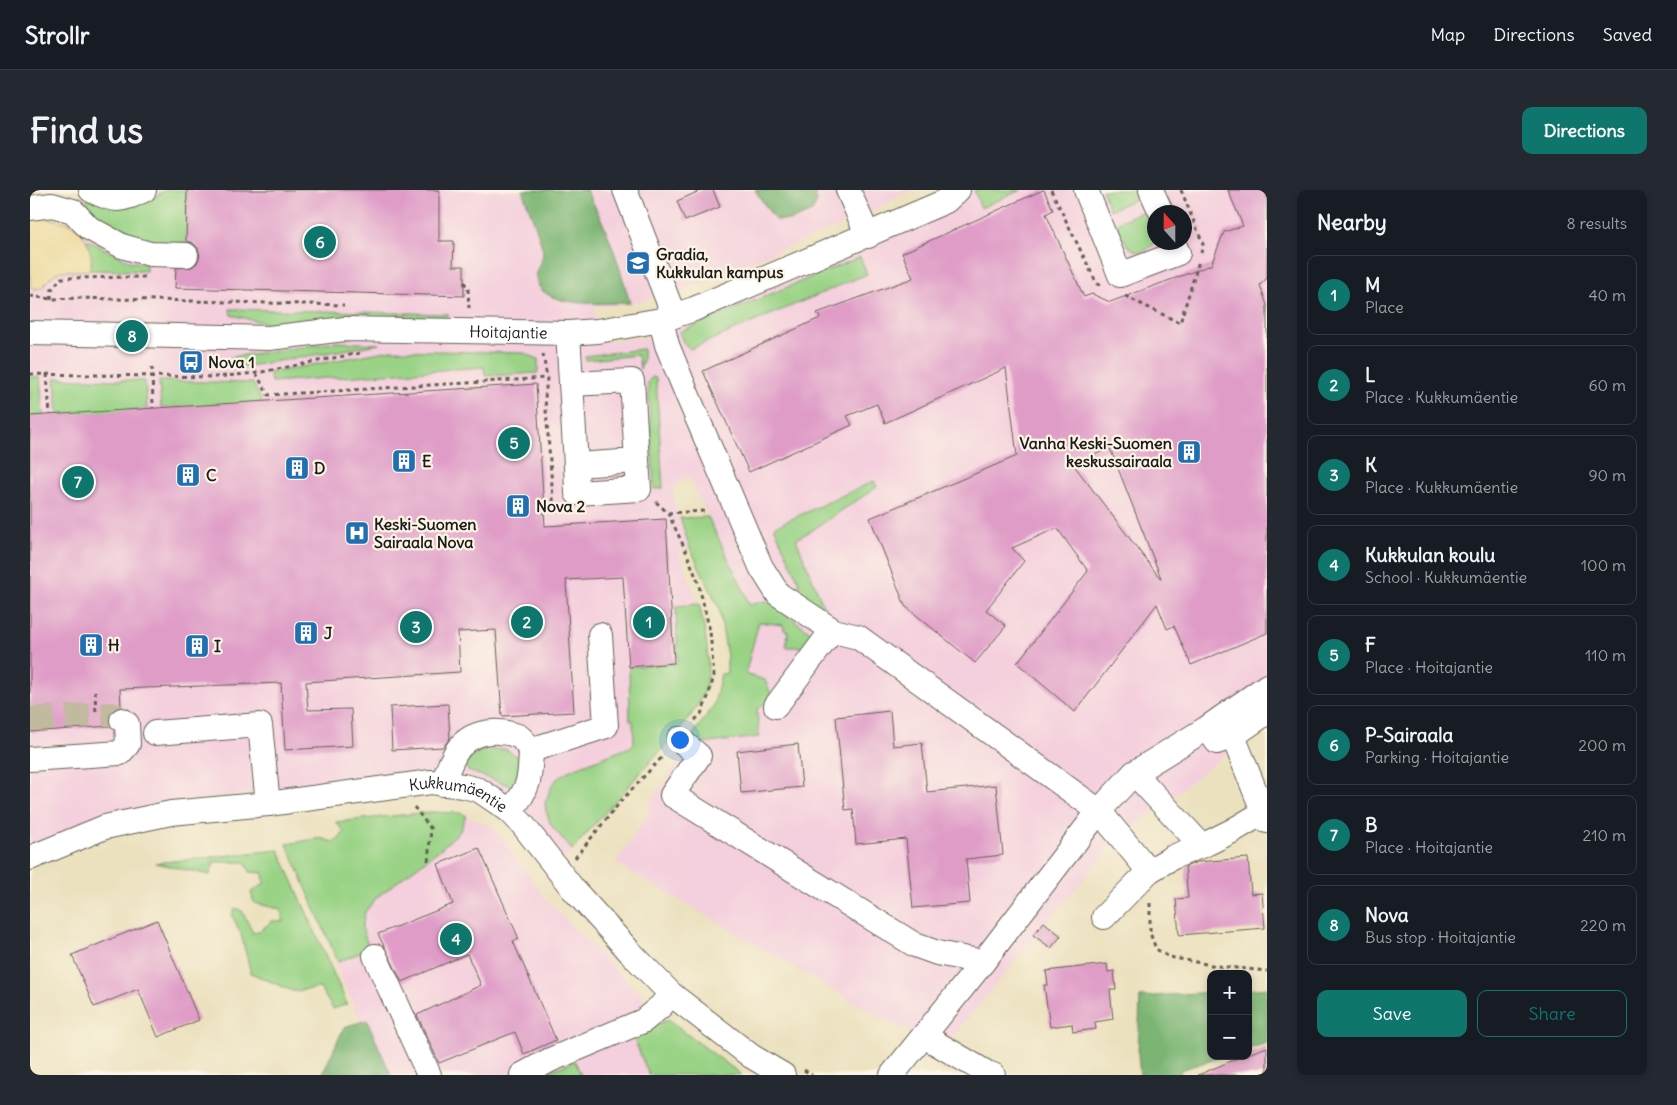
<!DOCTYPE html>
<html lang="en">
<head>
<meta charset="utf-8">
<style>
  body { margin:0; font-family:Delius,sans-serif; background:#242831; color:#f1f3f6 }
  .controls { position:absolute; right:15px; bottom:15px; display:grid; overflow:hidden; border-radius:10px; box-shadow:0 2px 8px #0003 }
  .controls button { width:45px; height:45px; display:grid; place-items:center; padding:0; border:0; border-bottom:1px solid #363941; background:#171b24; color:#f1f3f6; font:25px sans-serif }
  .compass { position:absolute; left:1117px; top:15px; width:45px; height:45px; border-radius:50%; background:#171b24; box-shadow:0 2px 8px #0003; rotate:339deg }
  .you { position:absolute; left:649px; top:549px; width:18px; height:18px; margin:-12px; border:4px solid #fff; border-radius:50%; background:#1a73e8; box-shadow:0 0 0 8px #1a73e833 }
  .badge { display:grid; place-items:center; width:32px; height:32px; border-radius:50%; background:#0f766e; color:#fff; font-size:16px; font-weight:700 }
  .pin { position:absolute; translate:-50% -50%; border:2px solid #fff; box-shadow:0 1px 5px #0006 }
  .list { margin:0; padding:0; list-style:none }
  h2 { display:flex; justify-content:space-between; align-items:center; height:65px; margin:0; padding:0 20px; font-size:21px }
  h2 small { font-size:16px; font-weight:400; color:#9ea1a6 }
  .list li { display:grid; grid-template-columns:32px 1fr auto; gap:15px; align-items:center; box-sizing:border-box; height:80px; margin:0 10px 10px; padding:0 10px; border:1px solid #363941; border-radius:10px }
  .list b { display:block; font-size:19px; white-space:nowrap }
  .list p { margin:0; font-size:16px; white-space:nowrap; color:#9ea1a6 }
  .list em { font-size:16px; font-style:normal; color:#9ea1a6 }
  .actions { display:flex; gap:10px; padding:15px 20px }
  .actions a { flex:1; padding:11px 0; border:1px solid #0f766e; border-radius:10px; text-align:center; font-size:18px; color:#0f766e }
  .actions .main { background:#0f766e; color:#fff }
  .map { position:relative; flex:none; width:1237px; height:885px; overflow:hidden; border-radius:10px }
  header { display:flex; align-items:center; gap:30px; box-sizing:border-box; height:70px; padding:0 25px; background:#171b24; border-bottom:1px solid #363941 }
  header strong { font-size:24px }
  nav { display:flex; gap:28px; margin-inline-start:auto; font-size:18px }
  .intro { display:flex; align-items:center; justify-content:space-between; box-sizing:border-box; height:120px; padding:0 30px }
  h1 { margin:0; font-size:35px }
  .button { padding:12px 22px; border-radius:10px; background:#0f766e; color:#fff; font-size:18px; font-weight:700 }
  main { display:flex; gap:30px; padding:0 30px }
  aside { flex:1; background:#171b24; border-radius:10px; box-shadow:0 2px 8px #0003 }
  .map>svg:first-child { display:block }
  .built { fill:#f4cfdd; fill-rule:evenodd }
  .green { fill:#9ad386; stroke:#5b7851 }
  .forest { fill:#7bb573; stroke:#4c6848 }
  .sand { fill:#eeda9e; stroke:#857b5d }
  .building { fill:#df9cc7; fill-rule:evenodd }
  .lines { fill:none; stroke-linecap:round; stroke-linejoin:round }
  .minor-tunnel { stroke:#c2ba9e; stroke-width:24; stroke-dasharray:24 12; stroke-linecap:butt }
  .minor-casing { stroke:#656155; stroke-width:26 }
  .path { stroke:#656155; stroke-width:3; stroke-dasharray:4 4; stroke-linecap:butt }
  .minor { stroke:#fff; stroke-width:24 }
  .labels { text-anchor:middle; stroke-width:4.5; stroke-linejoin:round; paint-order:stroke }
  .poi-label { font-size:16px; font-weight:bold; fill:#1c1c1c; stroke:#fcf5e5; text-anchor:start }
  .street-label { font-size:16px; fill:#1c1c1c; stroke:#fcf5e5 }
</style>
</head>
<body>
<header>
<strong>Strollr</strong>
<nav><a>Map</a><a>Directions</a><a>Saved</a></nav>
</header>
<div class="intro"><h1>Find us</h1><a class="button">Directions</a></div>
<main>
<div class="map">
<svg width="1237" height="885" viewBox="0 0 1237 885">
  <rect width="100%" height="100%" fill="#fcf5e5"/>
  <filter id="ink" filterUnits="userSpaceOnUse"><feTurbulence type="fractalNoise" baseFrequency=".02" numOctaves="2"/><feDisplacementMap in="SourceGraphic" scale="10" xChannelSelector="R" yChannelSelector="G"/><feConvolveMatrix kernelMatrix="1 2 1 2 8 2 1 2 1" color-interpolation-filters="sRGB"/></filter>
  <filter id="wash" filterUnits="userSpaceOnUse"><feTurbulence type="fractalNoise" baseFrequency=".0096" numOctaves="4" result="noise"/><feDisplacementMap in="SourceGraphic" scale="20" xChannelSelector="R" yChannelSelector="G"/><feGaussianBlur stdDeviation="1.12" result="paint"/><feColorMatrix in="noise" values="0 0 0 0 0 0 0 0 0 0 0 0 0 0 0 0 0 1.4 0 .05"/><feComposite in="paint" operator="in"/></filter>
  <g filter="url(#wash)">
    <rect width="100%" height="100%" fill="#ece1bf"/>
    <g class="built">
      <path d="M63,0H880L837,24L649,102L587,116H564L570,152L622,147L922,21L943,0H1237V531L1086,651L1017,732L914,857L850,827L586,673L617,625L622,609L647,576L670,554L727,520L735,490L718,485L716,481L729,432L719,415L715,403L658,285L643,298L644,313L660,358L648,361L669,414L675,437L677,465V491L667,516L646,543L535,669L504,631L472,600L434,585L349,589L122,614L95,620L0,658V97L5,99L13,97L24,83L36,80L51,81L47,38L57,9ZM1124,22H1154V52H1124Z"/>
      <path d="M430,623L462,636L518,712L632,826L712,885H354L305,773L307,772L288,725Z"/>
    </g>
    <g class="green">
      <path d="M135,0H157L156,53H130L99,46L62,26L55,16L57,9L106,16L124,8Z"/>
      <path d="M944,0H991L951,18Z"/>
      <path d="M1072,0H1111L1113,6L1080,20Z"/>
      <path d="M1119,19L1124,31L1125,53C1104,75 1094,51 1086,33Z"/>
      <path d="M57,50L99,71L116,74V81L59,80L62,72Z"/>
      <path d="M830,67L837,84L660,159L653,152L649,142Z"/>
      <path d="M200,119L419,124L411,130L247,138L235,133L201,125Z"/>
      <path d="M306,152L349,154L201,179V167Z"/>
      <path d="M613,159V171L610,179L608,165L556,170L555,166Z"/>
      <path d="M361,160L494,163L508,169V183L455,186L454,177L241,192L240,183Z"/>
      <path d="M0,187H10L13,226H0Z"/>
      <path d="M622,187L626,188L633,298L624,299L618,192Z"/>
      <path d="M25,188L115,191L117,219L28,225Z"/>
      <path d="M129,191L223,193L232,212L131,218Z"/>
      <path d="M844,291L847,297L781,341L766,349L798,427L756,401L770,394L744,337Z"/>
      <path d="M678,327L715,403L719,415L735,411L742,414L786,446L781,457H756L758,442L754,440L753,435L729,432L716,481L718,485L735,490L742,506L727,520L729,547L670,554L662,546L684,515L691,484L697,483V466L689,418L660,358L650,328Z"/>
      <path d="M669,414C675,439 680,465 677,490C672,523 634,555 613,580C589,606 566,633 542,660L521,635L516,621L515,613L522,595L527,589L538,581L600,557L604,553L603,531L600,530L599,477L648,473L646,416Z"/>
      <path d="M475,559L488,567L491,577L484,597L438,581L434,573C445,560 458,560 475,559Z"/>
      <path d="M400,622L430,623L436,625L430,641L409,660L347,707L335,722L332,737L339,759L308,772L257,654L290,648L303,652L309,649L314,642L306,632Z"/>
      <path d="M249,660L317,814L303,819L290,798L263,801L221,783L211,744L202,725L205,718L212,721L223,743L231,740L242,731H254L250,719L224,713L221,702L234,694L233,683L220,682L215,672H184L180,685L125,673Z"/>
      <path d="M638,830L712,885H619L602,845Z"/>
      <path d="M545,871L551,885H509Z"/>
    </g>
    <g class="forest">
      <path d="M492,0H556C578,38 588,71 600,113C578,113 515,119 507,92C504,79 513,74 513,62C513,58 510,52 509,47C504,31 498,16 492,0Z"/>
      <path d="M725,0H784L787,11L782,22L762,30H745Z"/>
      <path d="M1237,798V853L1218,859V800Z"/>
      <path d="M1181,802V866H1195L1150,880L1151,885H1110L1108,864L1110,807Z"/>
      <path d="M337,830L361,885H292L314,837Z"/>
    </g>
    <path class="sand" d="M14,28C38,32 53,34 60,61C62,69 62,73 59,80C35,84 29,73 13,97L5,99L0,97V30Z"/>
    <g id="blocks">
      <g class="building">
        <path d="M157,0H409V51H424L423,76H434V106L145,98L146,78L162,77L167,73L170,66L168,58L163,53L156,51Z"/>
        <path d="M672,0H683L690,17L655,31L647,11Z"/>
        <path d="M1013,0H1014L1023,20L1016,24L1054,107L1062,104L1080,112L1181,75L1194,42L1213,36L1198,0H1237V88L1230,95L1237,115V443L1161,475L1144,436L1137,439L1127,414L1045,522L987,473L1058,381L1027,338L982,358L994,371L956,420L976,436L945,473L875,416L840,328L987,266L976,178L855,233L847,214L817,226L822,235L719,282L673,181L790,128L787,123L883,88L872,63ZM1080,258L1131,388H1130L1043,274Z"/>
        <path d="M506,194L515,336L636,329L644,473L599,477L593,387L536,390L544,522L472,526L466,440L428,442L430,482L276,492L278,520L321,519L323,556L255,560L251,493L90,499L91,517H87L81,522L78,528L80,536L0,542V226Z"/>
        <path d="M418,514L420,548L413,557L362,560L360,517Z"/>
        <path d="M860,521L863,556L892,553L897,602L966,595L973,665L936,669L940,713L883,718L876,649L826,654L823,619L815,620L806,527Z"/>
        <path d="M768,554L772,597L711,603L707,561Z"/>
        <path d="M449,658L489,749L483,751L526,850L494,864L485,842L409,873L387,825L451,795L437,764L372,792L348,744L423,714L408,674Z"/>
        <path d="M1218,668L1221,704L1232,703L1235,738L1149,745L1146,709L1158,708L1155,677L1167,672Z"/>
        <path d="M127,730L169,830L128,847L108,799L64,817L42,765Z"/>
        <path d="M1014,732L1031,746L1021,758L1003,745Z"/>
        <path d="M1077,774L1078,782L1084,781L1086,800H1080L1083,829L1065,832L1066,839L1043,842L1042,834L1020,837L1014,795H1018L1016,781Z"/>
        <path d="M1237,857V885H1168L1213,866H1218V864Z"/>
      </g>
    </g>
  </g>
  <g filter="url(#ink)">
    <use href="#blocks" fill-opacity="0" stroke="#656155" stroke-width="1"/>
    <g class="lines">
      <path class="minor-tunnel" d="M0,529L82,524L92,530"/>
      <defs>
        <g id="minor">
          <path d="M61,0C86,13 90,11 114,0"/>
          <path d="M595,0L644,126"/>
          <path d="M818,0L838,46"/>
          <path d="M1056,0L1090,85L1148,63L1143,52"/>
          <path d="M1121,0L1131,22"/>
          <path d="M0,18L22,15L43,21L59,38L92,56L120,64L156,65"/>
          <path d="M631,130L637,155L657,204L731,377L748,404L804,441L828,447L1069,621L1119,681L1074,727"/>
          <path id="s1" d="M0,143L239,148L315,139L538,143L568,141L631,130L664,119L916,11L928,0"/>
          <path d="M538,143L546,275L607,271L602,191L541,194"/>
          <path d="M546,275L547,303L609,299L607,271"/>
          <path d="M746,516L795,450L804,441"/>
          <path d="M1177,538L1187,552L1203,546L1237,631"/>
          <path d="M125,543L230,535L238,614"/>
          <path d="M1203,546L1237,522"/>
          <path d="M649,549L669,566L642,605L885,755L907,763L953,772"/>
          <path d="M501,560L576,536L570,445"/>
          <path d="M0,569L90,563L98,554L97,534L92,530"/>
          <path d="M1104,583L1172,656"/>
          <path d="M413,594C416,584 420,573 425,564C437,542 465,537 488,546C493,548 497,556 501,560C500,589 500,598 480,621"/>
          <path id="s2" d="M0,668L75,637L141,623L238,614L401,592L433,596L449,600L480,621L493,635L543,699L600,762L641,804L721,866L753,885"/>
          <path d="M1119,681L1143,667L1178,653L1202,641L1234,622"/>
          <path d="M345,766L399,885"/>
          <path d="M894,846L957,883L963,885"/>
          <path d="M492,885L520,870L613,831L631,816L641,804"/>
          <path d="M862,885L953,772L1069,621L1104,583L1177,538L1237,496"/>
        </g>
      </defs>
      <use href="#minor" class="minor-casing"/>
      <g class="path">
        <path d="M1021,0L1067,94L1071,95"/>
        <path d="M1151,0L1173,54L1171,63"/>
        <path d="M434,92L438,99L439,118"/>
        <path d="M0,106L21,109L49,108L314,115"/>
        <path d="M1095,106L1150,133L1169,71"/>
        <path d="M21,109L22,99L31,88L117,87"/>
        <path d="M513,164L517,188L515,208L524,320L514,321"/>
        <path d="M122,177L123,218"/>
        <path d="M226,183L238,205L517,188"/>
        <path d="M0,184L186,187L226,183L330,163"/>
        <path d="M17,184L20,225"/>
        <path d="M626,312L638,323L655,359L668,392L680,441L684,486L678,507L671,524L663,532"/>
        <path d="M638,323L674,321"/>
        <path d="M65,501L66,525"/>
        <path d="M384,617L401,639L398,672"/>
        <path d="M545,668L591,611L634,565"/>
        <path d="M1120,713V743L1126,759L1139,767L1187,776L1237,781"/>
        <path d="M774,880L782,885"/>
      </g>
      <use href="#minor" class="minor"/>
    </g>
  </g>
  <defs>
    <symbol id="university-square" viewBox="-11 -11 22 22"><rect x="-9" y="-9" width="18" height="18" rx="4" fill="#1f6fb2" stroke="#fcf5e5"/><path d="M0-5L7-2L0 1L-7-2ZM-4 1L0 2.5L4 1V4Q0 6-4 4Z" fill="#fff"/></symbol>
    <symbol id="bus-square" viewBox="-11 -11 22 22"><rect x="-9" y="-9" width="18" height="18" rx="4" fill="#1f6fb2" stroke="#fcf5e5"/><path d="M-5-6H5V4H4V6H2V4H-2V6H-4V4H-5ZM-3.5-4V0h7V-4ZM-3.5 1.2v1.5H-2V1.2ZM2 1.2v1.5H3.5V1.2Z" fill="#fff"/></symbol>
    <symbol id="building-square" viewBox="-11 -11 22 22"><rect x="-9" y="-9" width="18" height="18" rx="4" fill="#1f6fb2" stroke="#fcf5e5"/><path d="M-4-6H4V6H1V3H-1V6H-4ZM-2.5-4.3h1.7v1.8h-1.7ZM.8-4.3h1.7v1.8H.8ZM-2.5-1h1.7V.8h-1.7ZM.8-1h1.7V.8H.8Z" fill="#fff"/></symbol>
    <symbol id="hospital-square" viewBox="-11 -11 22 22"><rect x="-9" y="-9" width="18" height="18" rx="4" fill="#1f6fb2" stroke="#fcf5e5"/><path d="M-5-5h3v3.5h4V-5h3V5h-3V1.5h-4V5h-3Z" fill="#fff"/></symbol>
  </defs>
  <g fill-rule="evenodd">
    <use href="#university-square" x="594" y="59" width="28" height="28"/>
    <use href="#bus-square" x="147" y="158" width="28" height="28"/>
    <use href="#building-square" x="1145" y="248" width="28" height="28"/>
    <use href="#building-square" x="360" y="257" width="28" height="28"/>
    <use href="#building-square" x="253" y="264" width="28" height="28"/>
    <use href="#building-square" x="144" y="271" width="28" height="28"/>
    <use href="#building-square" x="474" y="302" width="28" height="28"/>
    <use href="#hospital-square" x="313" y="329" width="28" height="28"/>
    <use href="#building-square" x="262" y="429" width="28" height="28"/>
    <use href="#building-square" x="47" y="441" width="28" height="28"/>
    <use href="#building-square" x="153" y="442" width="28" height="28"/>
  </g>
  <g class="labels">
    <g class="poi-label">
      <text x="626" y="70">Gradia,<tspan x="626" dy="18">Kukkulan kampus</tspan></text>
      <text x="178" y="178">Nova 1</text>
      <text x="1142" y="259" text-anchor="end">Vanha Keski-Suomen<tspan x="1142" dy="18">keskussairaala</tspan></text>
      <text x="392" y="277">E</text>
      <text x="284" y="284">D</text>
      <text x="176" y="291">C</text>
      <text x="506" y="322">Nova 2</text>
      <text x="344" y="340">Keski-Suomen<tspan x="344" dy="18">Sairaala Nova</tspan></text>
      <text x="294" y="449">J</text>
      <text x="78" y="461">H</text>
      <text x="184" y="462">I</text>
    </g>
    <g class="street-label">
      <text dy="6" stroke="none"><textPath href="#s1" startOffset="479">Hoitajantie</textPath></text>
      <text dy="6" stroke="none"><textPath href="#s2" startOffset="440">Kukkumäentie</textPath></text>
    </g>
  </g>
</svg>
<div class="controls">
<button>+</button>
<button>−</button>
</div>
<svg class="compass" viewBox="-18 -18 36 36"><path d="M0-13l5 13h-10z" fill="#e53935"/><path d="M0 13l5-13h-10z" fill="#9ea1a6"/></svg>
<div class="you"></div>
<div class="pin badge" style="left:619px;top:432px">1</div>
<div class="pin badge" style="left:497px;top:432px">2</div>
<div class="pin badge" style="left:386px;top:437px">3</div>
<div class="pin badge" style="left:426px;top:749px">4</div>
<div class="pin badge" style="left:484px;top:253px">5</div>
<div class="pin badge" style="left:290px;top:52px">6</div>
<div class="pin badge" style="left:48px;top:292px">7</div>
<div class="pin badge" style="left:102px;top:146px">8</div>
</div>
<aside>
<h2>Nearby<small>8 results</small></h2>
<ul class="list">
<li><span class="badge">1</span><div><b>M</b><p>Place</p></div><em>40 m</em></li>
<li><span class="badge">2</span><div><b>L</b><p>Place · Kukkumäentie</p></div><em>60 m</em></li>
<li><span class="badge">3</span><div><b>K</b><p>Place · Kukkumäentie</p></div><em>90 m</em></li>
<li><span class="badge">4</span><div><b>Kukkulan koulu</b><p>School · Kukkumäentie</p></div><em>100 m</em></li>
<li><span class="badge">5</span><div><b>F</b><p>Place · Hoitajantie</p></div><em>110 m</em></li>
<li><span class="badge">6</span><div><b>P-Sairaala</b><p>Parking · Hoitajantie</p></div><em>200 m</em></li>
<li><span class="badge">7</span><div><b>B</b><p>Place · Hoitajantie</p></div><em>210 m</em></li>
<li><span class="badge">8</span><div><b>Nova</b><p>Bus stop · Hoitajantie</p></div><em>220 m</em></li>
</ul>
<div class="actions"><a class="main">Save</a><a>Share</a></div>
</aside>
</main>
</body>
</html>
